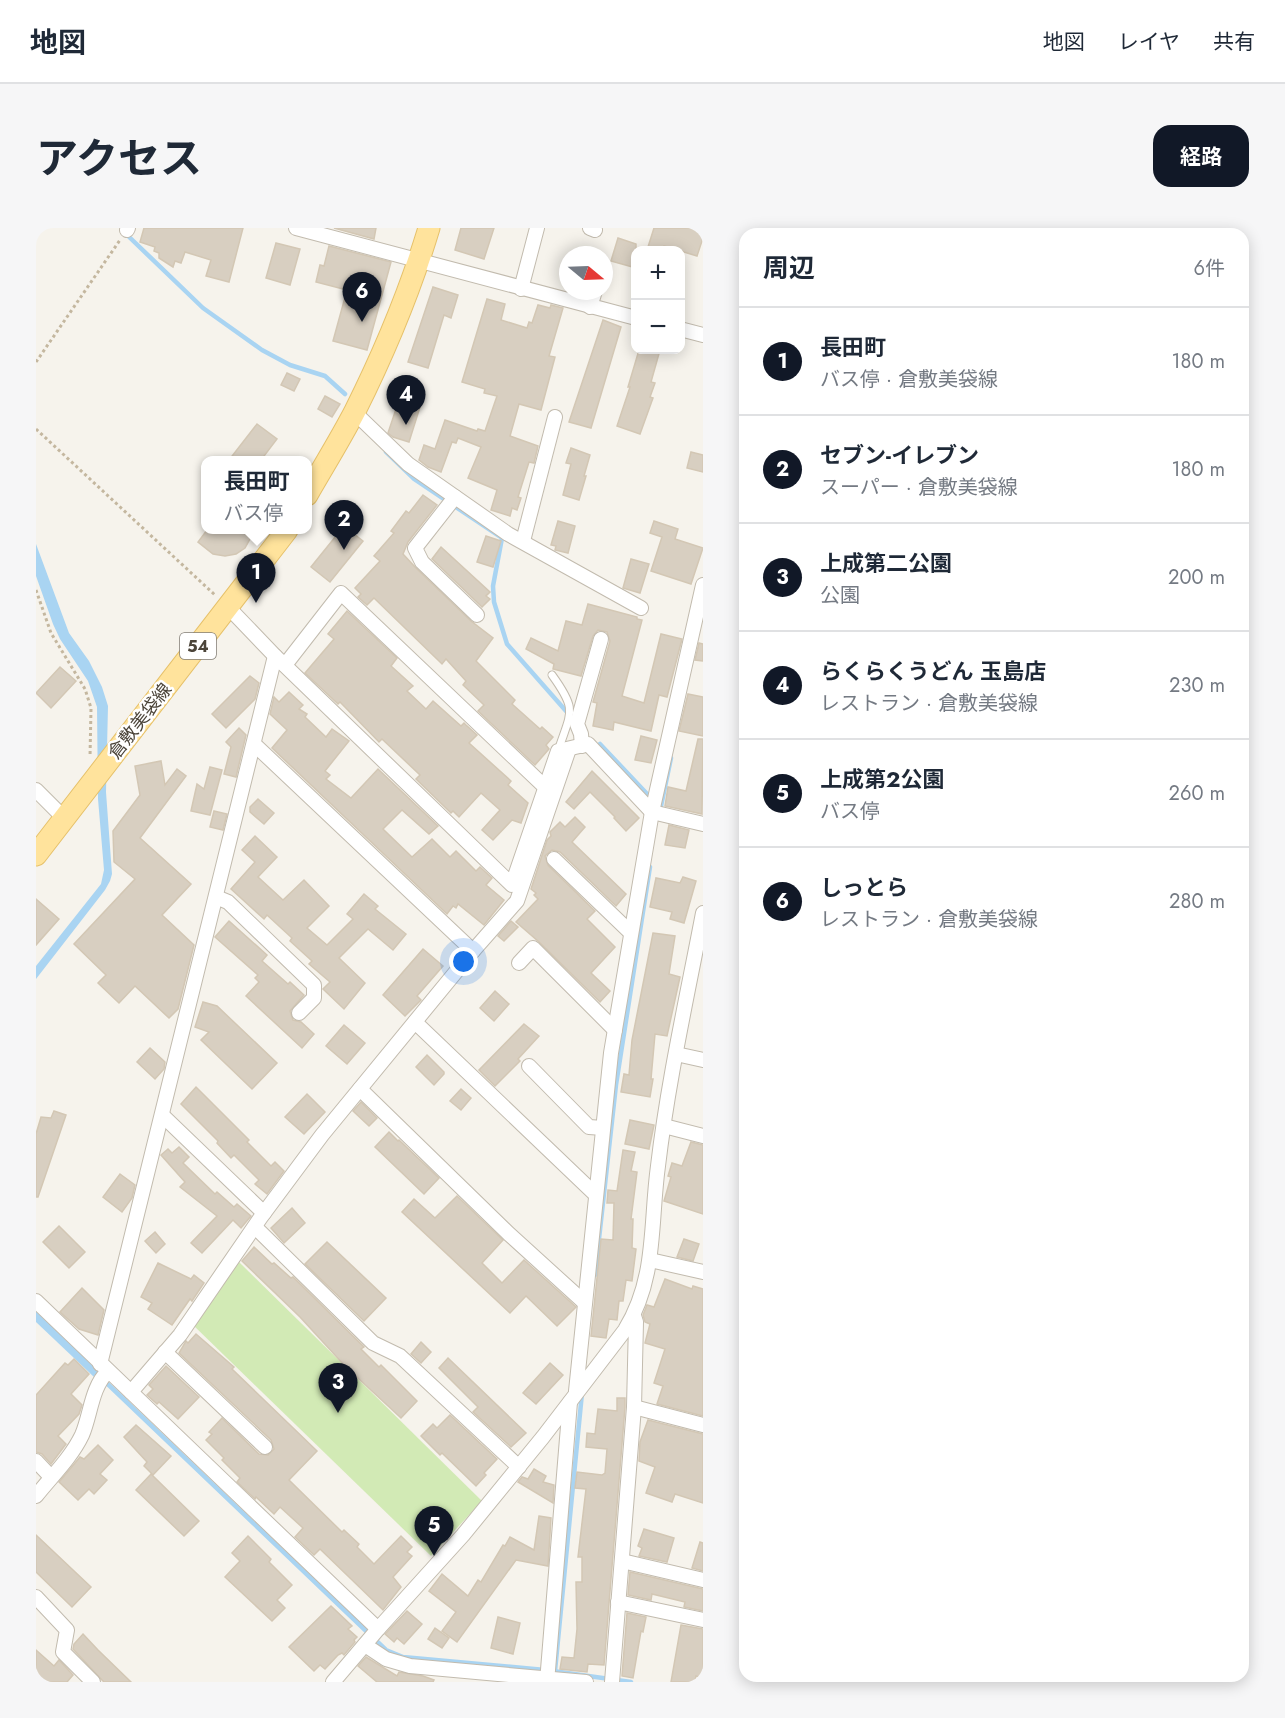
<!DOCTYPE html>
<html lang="ja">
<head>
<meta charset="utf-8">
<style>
  body { margin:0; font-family:Jost,"Noto Sans JP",sans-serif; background:#f6f6f7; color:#1f2937 }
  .controls { position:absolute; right:18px; top:18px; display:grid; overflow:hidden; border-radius:12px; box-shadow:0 3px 15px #0003 }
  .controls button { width:54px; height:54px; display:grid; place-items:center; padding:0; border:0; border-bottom:2px solid #e0e1e3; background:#fff; color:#1f2937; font:30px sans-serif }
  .compass { position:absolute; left:523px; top:18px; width:54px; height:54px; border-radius:50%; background:#fff; box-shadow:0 3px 15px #0003; rotate:109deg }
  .you { position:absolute; left:428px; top:734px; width:21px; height:21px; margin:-15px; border:4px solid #fff; border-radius:50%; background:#1a73e8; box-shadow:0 0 0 9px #1a73e833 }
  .badge { display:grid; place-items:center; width:39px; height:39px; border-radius:50%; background:#111827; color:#fff; font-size:20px; font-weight:700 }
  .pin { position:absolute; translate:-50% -50px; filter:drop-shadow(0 2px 3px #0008) }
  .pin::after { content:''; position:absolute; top:32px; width:21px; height:18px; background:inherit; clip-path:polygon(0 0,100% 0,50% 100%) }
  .popup { position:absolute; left:165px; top:228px; width:111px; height:78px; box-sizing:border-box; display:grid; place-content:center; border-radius:12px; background:#fff; filter:drop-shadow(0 2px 4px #0005); font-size:20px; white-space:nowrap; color:#747a83 }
  .popup b { font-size:22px; color:#1f2937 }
  .popup::after { content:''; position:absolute; left:50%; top:100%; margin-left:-12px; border:12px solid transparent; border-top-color:#fff }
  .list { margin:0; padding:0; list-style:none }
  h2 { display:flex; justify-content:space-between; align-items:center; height:78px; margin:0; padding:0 24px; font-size:26px }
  h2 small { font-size:20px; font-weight:400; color:#747a83 }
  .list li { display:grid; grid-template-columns:39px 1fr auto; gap:18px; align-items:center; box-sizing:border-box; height:108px; padding:0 24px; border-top:2px solid #e0e1e3 }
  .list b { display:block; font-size:22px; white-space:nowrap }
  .list p { margin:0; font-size:20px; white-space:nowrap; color:#747a83 }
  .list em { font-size:20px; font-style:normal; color:#747a83 }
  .map { position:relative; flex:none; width:667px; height:1454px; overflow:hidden; border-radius:18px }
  header { display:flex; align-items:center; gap:36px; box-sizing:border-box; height:84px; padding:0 30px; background:#fff; border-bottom:2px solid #e0e1e3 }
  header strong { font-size:28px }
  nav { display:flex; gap:33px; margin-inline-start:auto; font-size:21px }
  .intro { display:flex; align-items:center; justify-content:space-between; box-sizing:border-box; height:144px; padding:0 36px }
  h1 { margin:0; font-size:42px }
  .button { padding:15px 27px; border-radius:18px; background:#111827; color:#fff; font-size:21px; font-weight:700 }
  main { display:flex; gap:36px; padding:0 36px }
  aside { flex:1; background:#fff; border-radius:18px; box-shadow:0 3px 15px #0003 }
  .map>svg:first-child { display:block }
  .green { fill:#d2eab5 }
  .water { fill:#a9d4f2 }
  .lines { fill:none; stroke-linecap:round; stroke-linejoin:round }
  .stream { stroke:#a9d4f2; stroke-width:4.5 }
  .building { fill:#d8cfc1; stroke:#d3c7b4; stroke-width:1.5 }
  .lane-casing { stroke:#c2bbae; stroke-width:9 }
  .street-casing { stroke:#c2bbae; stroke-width:16 }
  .primary-casing { stroke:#e6c16a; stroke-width:23 }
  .path { stroke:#c4b79f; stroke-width:3; stroke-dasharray:3 3; stroke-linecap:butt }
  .lane { stroke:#fff; stroke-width:7 }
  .street { stroke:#fff; stroke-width:14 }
  .primary { stroke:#ffe39c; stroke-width:21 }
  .labels { text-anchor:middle; stroke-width:5; stroke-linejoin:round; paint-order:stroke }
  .shield { fill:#fff; stroke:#817c74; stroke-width:1.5 }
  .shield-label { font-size:16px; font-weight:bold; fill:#4b4439 }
  .street-label { font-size:18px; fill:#4b4439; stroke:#fff }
</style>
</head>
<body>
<header>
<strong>地図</strong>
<nav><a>地図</a><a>レイヤ</a><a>共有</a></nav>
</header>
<div class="intro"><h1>アクセス</h1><a class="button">経路</a></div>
<main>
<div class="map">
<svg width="667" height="1454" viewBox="0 0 667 1454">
  <rect width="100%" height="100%" fill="#f6f3ec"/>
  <path class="green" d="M203,1034L446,1273L395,1328L156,1096Z"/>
  <g class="water">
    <path d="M0,316L33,405L53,433L66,459L72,478L70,564L76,646L74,653L69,662L0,751V738L65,656L68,642L62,571L61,479L52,453L24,411L17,396L0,348Z"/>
    <path d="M0,1081L61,1140L58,1149L0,1094Z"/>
  </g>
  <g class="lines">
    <g class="stream">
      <path d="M89,5L167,80L226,122L254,137L289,148L309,166"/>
      <path d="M350,224L378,251L466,310L457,358L458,374L471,416L530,483"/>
      <path d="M564,516L614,569"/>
      <path d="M624,583L635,530"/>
      <path d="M559,1047L580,857L614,639"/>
      <path d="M56,1141L350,1422L367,1429L509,1442"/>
      <path d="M517,1443L595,1454"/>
      <path d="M519,1443L546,1165"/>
    </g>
  </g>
  <g class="building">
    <path d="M108,0H207L193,54L170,48L175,32L149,24L145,35L139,33L137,39L123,30V25L118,23L119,19L104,14Z"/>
    <path d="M298,0H340L338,11Z"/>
    <path d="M425,0H458L448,31L419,22Z"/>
    <path d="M618,0H667V10L661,28L628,18L627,22L612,19Z"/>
    <path d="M582,10L600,16V40L575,33Z"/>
    <path d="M240,15L264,21L254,57L230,50Z"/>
    <path d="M293,18L355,34L331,122L297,113L311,62L280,54L284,37L288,38Z"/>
    <path d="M397,59L422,67L415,90L408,87L392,140L372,134Z"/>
    <path d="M451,71L469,76L465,92L491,100L493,94L496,95L502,77L514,80L515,77L527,80L513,128L519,129L505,182L483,176L474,208L502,218L498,235L493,234L482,269L485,270L481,282L476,280L474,288L455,282L461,262L432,250L445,219L422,210L420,215L416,214L405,244L392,239L383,232L388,217L399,221L409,192L441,203L442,201L449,203L461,168L448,165L449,161L426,154Z"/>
    <path d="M567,92L585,99L555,200L533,194Z"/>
    <path d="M603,122H624L615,154L619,155L614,169L617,170L604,206L581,198L594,159H592Z"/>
    <path d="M251,145L264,151L258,163L245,157Z"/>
    <path d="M289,168L304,176L296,189L282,181Z"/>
    <path d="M363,172L384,179L373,214L357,209L352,205Z"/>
    <path d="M221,196L241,211L225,232H193Z"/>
    <path d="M535,220L554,227L548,248H550L543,272L527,267L535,236L530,235Z"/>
    <path d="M655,224L667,227V244L651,240Z"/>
    <path d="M387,267L401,277L372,314L367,326L380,340L435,393L457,410L440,433L479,472L476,476L504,501L506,499L517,509L510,517L513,521L499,537L442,483L448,477L427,457L430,453L410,431L406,436L338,370L331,377L322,369L325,366L319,360L344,333L338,328L358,305L355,303L370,283L373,285Z"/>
    <path d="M522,293L539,298L532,325L519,322L520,318L515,317Z"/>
    <path d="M618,293L642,301L639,311L667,320L655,356L615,343L626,309L614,305Z"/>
    <path d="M308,298L327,313L294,354L275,339Z"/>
    <path d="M171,302H216L215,309L209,320L200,326L189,328L177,326L162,314Z"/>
    <path d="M450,308L465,313L457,339L441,334Z"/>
    <path d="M405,319L454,364L450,368L454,371L446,379L396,331Z"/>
    <path d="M595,331L613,336L604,365L587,360Z"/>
    <path d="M552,376L601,389V391L606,392L586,468L608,475L625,406L646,411L631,469L623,467L615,503L578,494L577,502L557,498L561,475L557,474L574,413L571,404L562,402L557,408L545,448L517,441L518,436L490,421L495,410L522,423L530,393L546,397Z"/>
    <path d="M311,383L361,430L355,438L377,458L371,463L390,481L397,473L425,498L428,495L430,497L441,507L433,515L475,553L472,557L492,575L485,595L476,592L457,612L446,602L464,582L445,565L423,589L417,583L415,585L380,551L384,547L346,511L343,514L304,474L302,476L269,445L298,411L292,406Z"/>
    <path d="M663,415L667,416V433L659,432Z"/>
    <path d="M24,439L40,453L15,480L0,465Z"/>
    <path d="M214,448L223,455L219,471L190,500L176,486Z"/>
    <path d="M253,464L267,477L263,481L271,486L269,489L290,509L296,501L313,513L289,543L294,547L290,551L315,570L342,541L402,598L393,606L366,582L347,601L349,603L376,629L396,611L414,629L420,623L440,643L444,639L456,650L450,657L468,672L448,697L422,676L420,680L417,678L411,686L236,520L251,502L234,486L238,469L243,474Z"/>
    <path d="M652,466L667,469V508L643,503Z"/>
    <path d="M203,500L210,507L200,549L188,546L195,519L190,514Z"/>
    <path d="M605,508L621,512L615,535L599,532Z"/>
    <path d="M662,511H667L666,586L629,578L632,559L650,563Z"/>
    <path d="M125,533L129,557L141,541L150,548L104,610L155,656L126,687L158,717L142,781L133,790L99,758L83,775L62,755L70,747L38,716L99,651L78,634L77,603L104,567L99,538Z"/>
    <path d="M174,539L186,542L174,587L155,583L161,556L168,561Z"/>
    <path d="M556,543L603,590L590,603L578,590L579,589L554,564L538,581L530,574Z"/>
    <path d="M222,571L238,585L228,596L214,584V579Z"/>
    <path d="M178,583L191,586L187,602L174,599Z"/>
    <path d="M539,589L549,599L536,614L590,666L580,678L524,624L516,622L509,628L512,637L559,683L551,691L579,719L555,745L574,763L564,774L503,714L480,694L502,671L498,667L500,665L495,661L511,612L515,608L514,604L524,594L529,599Z"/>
    <path d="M633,597L653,602L649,620L629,617Z"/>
    <path d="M219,608L241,629L222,649L247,672L268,652L293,678L271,700L291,717L317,691L311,686L328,666L342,678L339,681L370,706L357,722L332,701L303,730L329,755L308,781L287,761L294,754L273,736L276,733L254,713L256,710L231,687L228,691L195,661L219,634L206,622Z"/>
    <path d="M647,649L660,653L648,695L634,691L636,684L614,679L620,650L644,655Z"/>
    <path d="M0,671L23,691L0,717Z"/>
    <path d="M193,693L231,727L226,733L252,756L254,754L268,767L254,783L257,792L265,794L278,806L266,820L210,768L223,754L219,750L222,747L179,709Z"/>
    <path d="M475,693L482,699L468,713L462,708Z"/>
    <path d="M617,705L639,708L633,746L644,749L631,808L619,806L615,851H617L614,869L585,864L588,846L593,847L596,812Z"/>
    <path d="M387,721L407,738L381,768L385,772L369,788L347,767Z"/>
    <path d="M459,763L473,776L458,793L444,780Z"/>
    <path d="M167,774L181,778L241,835L216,861L165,812L173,804L159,799Z"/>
    <path d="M488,796L503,808L482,831L484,833L459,858L443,842Z"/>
    <path d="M308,797L329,815L311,836L290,818Z"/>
    <path d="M114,820L129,834L128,841L119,851L101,834Z"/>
    <path d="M391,827L408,844V846L398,857L380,839Z"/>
    <path d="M160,859L213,912L211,914L235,938L239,934L248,943L231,966L219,956L223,952L198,927L195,930L181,915L182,913L145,876Z"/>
    <path d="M425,861L435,870L425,882L414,873Z"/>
    <path d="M271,866L289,884L268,906L249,889Z"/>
    <path d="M325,874L341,890L333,898L317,883Z"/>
    <path d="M18,883L30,887L2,969H0V906L5,889L15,890Z"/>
    <path d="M594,892L618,897L613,921L589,916Z"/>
    <path d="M353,904L362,913L363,912L403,950L388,966L339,919Z"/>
    <path d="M655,914L667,917V986L628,973L635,949L632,948L636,935L646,938Z"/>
    <path d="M143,919L153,929L147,935L179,966L181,964L198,979L201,976L215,988L205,1000L197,992L166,1025L155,1015L181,988L144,959L149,954L125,927L132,921L136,925Z"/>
    <path d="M587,922L599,924L595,943L601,944L595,991H597L596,1020L600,1021L596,1053L590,1052L587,1073H583L581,1092L573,1091L570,1110L555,1108L565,1011L577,1012L578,975H571L572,962L581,963Z"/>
    <path d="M84,946L99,957L96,970L86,984L67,969Z"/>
    <path d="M421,968L467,1012L446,1035L466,1055L488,1032L540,1079L521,1098L490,1068L474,1085L366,984L378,971L399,990Z"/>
    <path d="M256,980L269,995L248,1015L235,1000Z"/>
    <path d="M23,998L49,1024L33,1040L7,1014Z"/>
    <path d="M119,1004L129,1016L120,1025L109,1013Z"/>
    <path d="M648,1011L663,1016L657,1033L641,1029Z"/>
    <path d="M291,1014L350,1070L328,1093L269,1036Z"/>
    <path d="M218,1019L236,1036L238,1035L255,1050L257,1049L328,1119L325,1121L343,1139L345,1137L381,1173L365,1190L309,1138L264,1089L206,1033Z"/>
    <path d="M122,1035L155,1051L158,1047L168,1055L156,1073L154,1071L136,1097L112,1081L116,1075L105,1069Z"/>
    <path d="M629,1051L656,1061L657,1058L667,1061V1188L621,1176L627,1158L618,1155L629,1121L609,1115L614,1096L609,1094L607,1087L611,1077L618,1079Z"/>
    <path d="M46,1060L68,1082L62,1107L43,1101L24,1084Z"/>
    <path d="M160,1106L198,1139L196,1141L281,1223L253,1252L306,1304L308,1302L323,1316L321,1319L338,1336L365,1308L376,1319L371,1324L376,1328L357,1349L365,1359L347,1382L284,1321L278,1327L259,1309L267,1300L244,1279L238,1286L220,1269L219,1271L201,1254L204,1250L186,1232L188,1230L170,1212L176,1206L173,1204L186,1190L223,1226L232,1227L238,1221L235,1212L143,1125L150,1113L152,1115Z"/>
    <path d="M385,1114L395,1124L385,1135L375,1126Z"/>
    <path d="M412,1130L490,1205L475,1219L437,1184L442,1179L403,1140Z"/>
    <path d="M38,1131L53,1146L35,1166L46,1177L43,1186L22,1208L30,1216L15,1236L6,1226L0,1224V1167L29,1135L32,1137Z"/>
    <path d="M514,1135L527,1147L500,1176L487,1165Z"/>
    <path d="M130,1138L163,1169L142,1191L123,1174L121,1176L111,1167L117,1161L113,1157Z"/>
    <path d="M581,1170H589V1179L568,1437L552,1436L551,1444L524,1441L526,1429L538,1430L541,1401L540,1354H546V1329H542L550,1261L539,1260L541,1244L566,1247L569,1245L571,1221L550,1219L551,1205L559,1206L562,1181L581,1183Z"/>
    <path d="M414,1187L461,1231L448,1245L450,1247L440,1258L406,1225L404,1227L385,1208L397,1196L401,1200Z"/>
    <path d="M612,1192L667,1206V1275L639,1266L636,1274L610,1265L619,1239L603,1233L604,1214Z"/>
    <path d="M100,1197L135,1228L117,1247L108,1238L111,1234L88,1209Z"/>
    <path d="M62,1217L77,1232L64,1246L71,1252L58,1266L53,1261L42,1272L23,1254L44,1229L48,1231Z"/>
    <path d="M498,1241L510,1248L507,1254L518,1257L517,1275L482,1254L486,1249L492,1251Z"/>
    <path d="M115,1246L163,1293L148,1308L100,1262Z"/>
    <path d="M503,1288L515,1290L512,1338L480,1332L421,1414L406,1403L420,1384L393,1363L406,1346L432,1368L442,1352L445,1354L467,1317L469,1318L474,1309L498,1322Z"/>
    <path d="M608,1301L638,1310L631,1334L603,1328L606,1320L602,1318Z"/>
    <path d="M0,1307L55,1359L36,1379L0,1344Z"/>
    <path d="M212,1308L235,1331L233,1334L256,1357L241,1372L249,1380L236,1393L189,1349L204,1333L196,1325Z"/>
    <path d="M664,1314L667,1315V1343L656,1340Z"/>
    <path d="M594,1344L667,1361V1383L648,1379L649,1374L616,1366L615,1372L592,1367Z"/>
    <path d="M295,1378L316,1398L312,1401L321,1409L318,1412L319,1414L308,1427L306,1425L302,1427L289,1441L284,1437L278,1443L253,1419Z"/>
    <path d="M371,1383L386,1396L368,1416L361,1410L358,1414L349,1406Z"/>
    <path d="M591,1385L610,1389L607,1404L605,1403L597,1450L586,1448Z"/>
    <path d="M462,1389L484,1395L477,1426L455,1420Z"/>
    <path d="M645,1397L667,1401V1450L660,1448L659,1454H635Z"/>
    <path d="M399,1400L413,1410L406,1420L392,1411Z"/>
    <path d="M47,1406L62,1422L95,1454H68L66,1452L37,1421L38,1416Z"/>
    <path d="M0,1422L18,1438L23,1432L37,1447L31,1454H7L0,1448Z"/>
    <path d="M330,1429L361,1448L363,1444L387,1448L398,1452L397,1454H341L322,1438Z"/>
  </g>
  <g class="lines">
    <defs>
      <path id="lane" d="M516,447C542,483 535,483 522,523"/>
      <g id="street">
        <path d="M260,0L600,90"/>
        <path d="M554,0L559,2"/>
        <path d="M91,2L92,0"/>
        <path d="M485,61L501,0"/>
        <path d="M554,79L559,63"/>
        <path d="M644,101L667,107"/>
        <path d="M318,184L372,236L472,306L605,380"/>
        <path d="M419,269L379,320L386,334L441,387"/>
        <path d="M487,313L519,189"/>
        <path d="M192,379L239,428L476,657L522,523L552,516L616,584L667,596"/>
        <path d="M249,437L305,365L509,559"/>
        <path d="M546,518L545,506L541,496L565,411"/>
        <path d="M0,562L28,590"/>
        <path d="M518,631L595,705"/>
        <path d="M180,669L192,674L278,757V770L263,785"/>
        <path d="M437,723L481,673L533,521"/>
        <path d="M483,735L497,720L579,802"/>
        <path d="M379,794L560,967"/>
        <path d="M640,826L667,832"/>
        <path d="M493,838L553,899L567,900"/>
        <path d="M324,861L473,1006L549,1075"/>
        <path d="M126,887L228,985"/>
        <path d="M628,898L667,908"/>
        <path d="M219,999L337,1115L364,1128L483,1239"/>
        <path d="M614,1032L667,1044"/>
        <path d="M0,1073L342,1401"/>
        <path d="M129,1124L229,1219"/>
        <path d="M64,1136L239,428"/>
        <path d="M540,1163L575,825L616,584L667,357"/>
        <path d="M95,1164L144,1107L225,989L286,907L437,723L218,516"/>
        <path d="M598,1179L667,1197"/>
        <path d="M0,1233L15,1249"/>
        <path d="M0,1268C15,1249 35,1230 46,1207C55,1186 55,1160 72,1143"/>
        <path d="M586,1333L667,1352"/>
        <path d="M0,1369L31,1402L27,1424L57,1454"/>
        <path d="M582,1374L667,1392"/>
        <path d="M329,1417L350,1431L374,1438L550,1454"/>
        <path d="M297,1454L342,1401L427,1307L507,1209L589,1102C621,1050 614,996 622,938C632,853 651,769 667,685"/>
        <path d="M511,1454L534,1174"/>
        <path d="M576,1454L598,1179L600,1094L598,1088"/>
      </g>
      <g id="primary">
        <path d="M271,267C287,239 304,212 319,183C348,125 374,63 393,0"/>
        <path d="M0,627L251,302"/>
      </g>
    </defs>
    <use href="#lane" class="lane-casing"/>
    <use href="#street" class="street-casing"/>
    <use href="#primary" class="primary-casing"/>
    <g class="path">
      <path d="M0,134L84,12"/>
      <path d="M0,201L179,367"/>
      <path d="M0,362L15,405L49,461L55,480L54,529"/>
    </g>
    <use href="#lane" class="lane"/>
    <use href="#street" class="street"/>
    <use href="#primary" class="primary"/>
  </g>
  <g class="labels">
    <rect class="shield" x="144" y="405" width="36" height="26" rx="4.5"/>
    <g class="shield-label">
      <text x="162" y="424">54</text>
    </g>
    <g class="street-label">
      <text transform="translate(104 493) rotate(-52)" y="6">倉敷美袋線</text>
    </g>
  </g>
</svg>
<div class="controls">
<button>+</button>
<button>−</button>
</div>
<svg class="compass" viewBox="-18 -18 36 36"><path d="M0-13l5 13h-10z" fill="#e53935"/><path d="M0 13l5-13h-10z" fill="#747a83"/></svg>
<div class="you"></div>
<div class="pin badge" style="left:220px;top:375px">1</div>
<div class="popup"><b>長田町</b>バス停</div>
<div class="pin badge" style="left:308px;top:322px">2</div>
<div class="pin badge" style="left:302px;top:1185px">3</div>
<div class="pin badge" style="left:370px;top:197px">4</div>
<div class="pin badge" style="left:398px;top:1328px">5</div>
<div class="pin badge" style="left:326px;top:94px">6</div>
</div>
<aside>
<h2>周辺<small>6件</small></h2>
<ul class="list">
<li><span class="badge">1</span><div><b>長田町</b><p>バス停 · 倉敷美袋線</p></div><em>180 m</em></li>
<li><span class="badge">2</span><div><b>セブン-イレブン</b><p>スーパー · 倉敷美袋線</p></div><em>180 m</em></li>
<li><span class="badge">3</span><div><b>上成第二公園</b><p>公園</p></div><em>200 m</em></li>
<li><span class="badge">4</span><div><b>らくらくうどん 玉島店</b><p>レストラン · 倉敷美袋線</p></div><em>230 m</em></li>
<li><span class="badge">5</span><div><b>上成第2公園</b><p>バス停</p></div><em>260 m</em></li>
<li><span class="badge">6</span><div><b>しっとら</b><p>レストラン · 倉敷美袋線</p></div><em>280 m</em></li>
</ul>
</aside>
</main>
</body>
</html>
